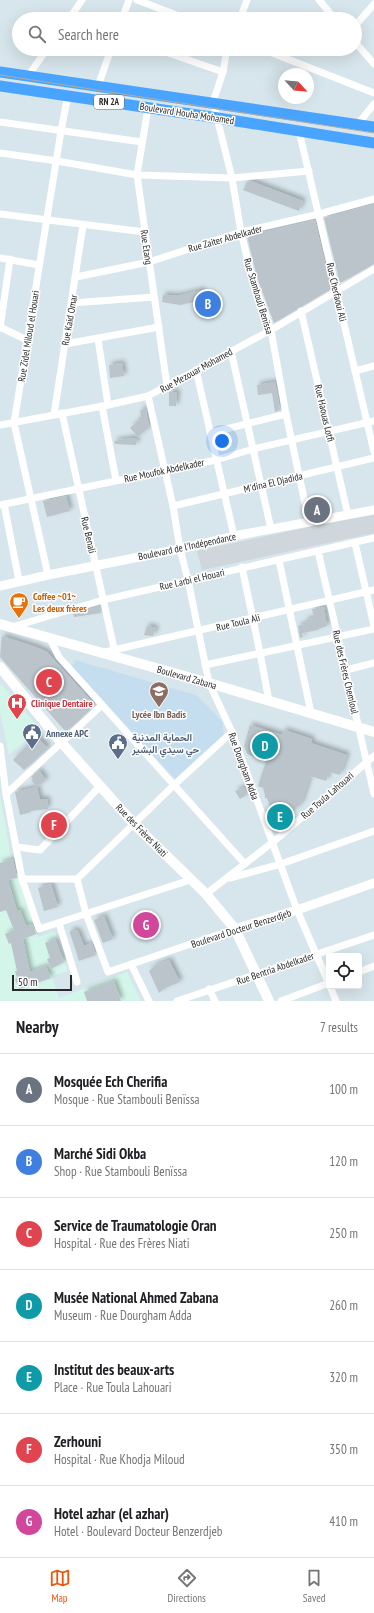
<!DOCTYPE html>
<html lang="en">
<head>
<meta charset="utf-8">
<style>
  body { margin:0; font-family:"PT Sans Narrow",Vazirmatn,sans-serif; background:#f2f2f2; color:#202124 }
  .controls { position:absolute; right:12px; bottom:12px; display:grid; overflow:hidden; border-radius:4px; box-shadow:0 4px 16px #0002 }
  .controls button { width:36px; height:36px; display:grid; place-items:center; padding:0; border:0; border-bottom:1px solid #e0e0e0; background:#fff; color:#202124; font:20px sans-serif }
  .compass { position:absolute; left:278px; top:68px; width:36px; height:36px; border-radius:50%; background:#fff; box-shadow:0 4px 16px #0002; rotate:116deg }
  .scale { position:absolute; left:12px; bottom:10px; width:60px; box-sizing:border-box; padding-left:4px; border:2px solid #282828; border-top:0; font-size:11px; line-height:14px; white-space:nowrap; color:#282828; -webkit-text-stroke:3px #fff; paint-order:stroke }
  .you { position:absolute; left:222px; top:441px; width:14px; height:14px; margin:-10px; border:3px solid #fff; border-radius:50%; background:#1a73e8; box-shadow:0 0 0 6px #1a73e833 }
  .badge { display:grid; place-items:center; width:26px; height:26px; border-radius:50%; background:#ea580c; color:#fff; font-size:13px; font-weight:700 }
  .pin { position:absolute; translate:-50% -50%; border:2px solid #fff; box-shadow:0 1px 4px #0006 }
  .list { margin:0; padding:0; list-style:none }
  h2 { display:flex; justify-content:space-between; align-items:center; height:52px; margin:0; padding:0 16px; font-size:17px }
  h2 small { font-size:13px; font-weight:400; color:#757577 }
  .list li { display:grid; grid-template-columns:26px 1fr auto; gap:12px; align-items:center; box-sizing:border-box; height:72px; padding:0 16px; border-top:1px solid #e0e0e0 }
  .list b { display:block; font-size:15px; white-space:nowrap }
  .list p { margin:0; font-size:13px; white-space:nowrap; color:#757577 }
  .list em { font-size:13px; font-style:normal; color:#757577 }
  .icon { flex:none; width:22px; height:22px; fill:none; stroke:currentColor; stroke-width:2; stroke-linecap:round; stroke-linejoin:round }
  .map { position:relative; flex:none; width:374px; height:1001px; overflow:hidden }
  .search { position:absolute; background:#fff; box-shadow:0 4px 16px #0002; left:12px; right:12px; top:12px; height:44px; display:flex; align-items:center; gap:10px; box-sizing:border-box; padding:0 14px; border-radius:22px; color:#757577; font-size:15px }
  .sheet { height:556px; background:#fff }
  nav { display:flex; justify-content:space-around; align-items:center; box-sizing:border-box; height:56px; border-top:1px solid #e0e0e0; background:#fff; font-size:11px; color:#757577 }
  nav a { display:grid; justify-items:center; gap:2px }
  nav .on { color:#ea580c }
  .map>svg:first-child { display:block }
  .education { fill:#c4def0 }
  .medical { fill:#d3f5ea }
  .plaza { fill:#cfd7dc }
  .building { fill:#bac4ca; filter:url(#shadow) }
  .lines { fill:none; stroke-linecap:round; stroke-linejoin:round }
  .minor { stroke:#fff; stroke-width:7 }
  .tertiary { stroke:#fff; stroke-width:9 }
  .secondary { stroke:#fff; stroke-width:10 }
  .primary { stroke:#49a4ff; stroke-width:11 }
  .tram { stroke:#b5aa9a; stroke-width:1 }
  .labels { text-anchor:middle; stroke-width:3; stroke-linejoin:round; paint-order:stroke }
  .shield { fill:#fff; stroke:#686868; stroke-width:1 }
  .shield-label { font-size:9px; font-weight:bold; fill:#282828 }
  .street-label { font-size:10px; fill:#282828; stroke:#fff }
  .food-label { font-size:10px; font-weight:bold; fill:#c56008; stroke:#fff; text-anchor:start }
  .health-label { font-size:10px; font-weight:bold; fill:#be3a42; stroke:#fff; text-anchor:start }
  .education-label { font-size:10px; font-weight:bold; fill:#785e54; stroke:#fff }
  .service-label { font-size:10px; font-weight:bold; fill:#4e5e75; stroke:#fff; text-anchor:start }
</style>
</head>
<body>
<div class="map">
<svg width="374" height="1001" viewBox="0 0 374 1001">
  <defs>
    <filter id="shadow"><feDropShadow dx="3" dy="-3" stdDeviation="2" flood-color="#0004"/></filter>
  </defs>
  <rect width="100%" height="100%" fill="#d7e6ec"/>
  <path class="education" d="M75,660L196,695L222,721L224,734L175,779L72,666Z"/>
  <g class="medical">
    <path d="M2,685L39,728L9,755L0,712V686Z"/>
    <path d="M0,795L11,858L38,937L55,932L68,971L52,976L59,998L127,972L141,1001H0Z"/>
  </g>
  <path class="plaza" d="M374,513V533L202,570L197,551Z"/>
  <g class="building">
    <path d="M251,181L303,201L299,211L243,190L247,182Z"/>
    <path d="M374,204V264L340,283L324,218Z"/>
    <path d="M315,220L331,289L274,323L257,277L247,236Z"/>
    <path d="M202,290L204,298L198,299L199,301L180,305L162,302L163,295L177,296Z"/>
    <path d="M122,363L124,376L110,378L109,365Z"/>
    <path d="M275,382L280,410L275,412L272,393L258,395L257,385Z"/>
    <path d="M169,392H177L176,406H169Z"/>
    <path d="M146,409L149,427L138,437L130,428L139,420V417H141L140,410Z"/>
    <path d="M132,438L137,439L136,445L115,444L114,441Z"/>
    <path d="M66,496L70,511L47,517L43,501Z"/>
    <path d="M100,606L101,613L74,617L73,614Z"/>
    <path d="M324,607L327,626L318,629V630L302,633L303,637L300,638L298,626L306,624L305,620L314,618L312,609Z"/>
    <path d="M147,626L156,628L153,636L144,635Z"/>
    <path d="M2,636L36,647L47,652L95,705L66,732L0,657Z"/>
    <path d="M250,725L282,735L284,730L312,739L311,743L347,755L340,775L329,772L326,781L310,776L301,804L276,825L267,798H265V795L263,788L258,786L266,761L247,754L244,746Z"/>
    <path d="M36,736L48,748L24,770L13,760Z"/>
    <path d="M39,770L46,780L37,787L40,799H47L48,809L30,811L31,812L20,815L15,792L37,787L31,780L33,779L31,777Z"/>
    <path d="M243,787L248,794L240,799L235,791Z"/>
    <path d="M13,859L17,878L8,880L17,911L20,910L26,926L32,924L36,934L23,939L30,972L46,966L51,978L19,989L15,979L17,978L15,971H17L11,943L9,944L5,934L14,930L6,910L0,912V863Z"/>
    <path d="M51,884L58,907L44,911L38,888Z"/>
    <path d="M104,916L113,939L103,943L94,920Z"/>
    <path d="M72,930L78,931L84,946L92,943L96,955L79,961L70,933V931Z"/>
    <path d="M55,939L64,962L51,969L47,959L50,958L45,943Z"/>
    <path d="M169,960L180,982L165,988L159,993L149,971L156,965Z"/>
    <path d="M114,981L121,1001H87L84,992Z"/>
  </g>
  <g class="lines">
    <g class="minor">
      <path d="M137,0L187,19"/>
      <path d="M319,0L335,19"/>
      <path d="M69,19L82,0"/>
      <path d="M122,19L129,0"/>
      <path d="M240,19L247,0"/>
      <path d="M355,26L374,4"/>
      <path d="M355,42L374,64"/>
      <path d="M157,49L223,72"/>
      <path d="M227,49L223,72L213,102L232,178L241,232L252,278L271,330L286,414L309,522"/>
      <path d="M233,49H234"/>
      <path d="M262,49L374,93"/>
      <path d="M28,76L47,49"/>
      <path d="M98,86L111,49"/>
      <path d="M148,108L137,175L167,386"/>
      <path d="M0,122L142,142"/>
      <path d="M358,124L374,104"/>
      <path d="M299,131L374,452"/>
      <path d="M0,153L57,161L137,175L232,178L309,171"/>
      <path d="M0,214L145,232"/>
      <path d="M0,258L39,265"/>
      <path d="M76,277L149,262L241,232L319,214L374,199"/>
      <path d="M72,303L154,297"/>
      <path d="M301,311L348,515"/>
      <path d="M0,327L27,340"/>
      <path d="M0,328L10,259"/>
      <path d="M98,339L108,405"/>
      <path d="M65,344L159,327"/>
      <path d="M231,351L271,529"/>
      <path d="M196,370L234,536"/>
      <path d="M355,371L374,366"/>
      <path d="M148,396L173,506L180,549L188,580L209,683L232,732L297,910L329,984"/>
      <path d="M102,406L116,480"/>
      <path d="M62,413L115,653"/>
      <path d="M54,415L83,225"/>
      <path d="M0,425L108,405L148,396L271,330L374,269"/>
      <path d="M210,433L286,414"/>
      <path d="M4,504L19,581"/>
      <path d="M0,505L216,460L253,449L374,421"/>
      <path d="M173,506L374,458"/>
      <path d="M355,543L374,626"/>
      <path d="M318,551L374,794"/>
      <path d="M279,560L311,713"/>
      <path d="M242,567L260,653L269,701"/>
      <path d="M48,575L14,423L61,131L68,95"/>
      <path d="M12,627L103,600L374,538"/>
      <path d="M49,637L59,657L245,864"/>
      <path d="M105,652L374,590"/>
      <path d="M205,665L374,629"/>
      <path d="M346,670L374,663"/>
      <path d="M0,746L6,794L22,879L39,929L190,880"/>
      <path d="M6,794L102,705"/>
      <path d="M17,847L40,850L100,786"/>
      <path d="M230,878L281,864L374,831"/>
      <path d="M22,879H77L173,786L232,732"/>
      <path d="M77,879L86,914L108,972L235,929"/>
      <path d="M206,894L273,842L374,756"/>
      <path d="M59,923L77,982"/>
      <path d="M131,964L149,1001"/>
      <path d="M359,972L374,966"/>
      <path d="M330,986L336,1001"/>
      <path d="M209,989L215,1001"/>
      <path d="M177,1001L374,935"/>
      <path d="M281,1001L329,983"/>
    </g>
    <g class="tertiary">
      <path d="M0,586L48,575L180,549L234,536L374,510"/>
      <path d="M235,929L297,910L374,883"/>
    </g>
    <g class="secondary">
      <path d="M0,624L209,683L374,732"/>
      <path d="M0,667L61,742L134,824L206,894L235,929L269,1001"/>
    </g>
    <g class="primary">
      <path d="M0,72L374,127"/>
      <path d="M0,86L218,118L374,143"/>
    </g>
    <path class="tram" d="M0,75L374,133"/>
  </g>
  <defs>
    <symbol id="cafe-pin" viewBox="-11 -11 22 30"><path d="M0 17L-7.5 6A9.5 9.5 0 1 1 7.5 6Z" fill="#e8710a" stroke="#fff"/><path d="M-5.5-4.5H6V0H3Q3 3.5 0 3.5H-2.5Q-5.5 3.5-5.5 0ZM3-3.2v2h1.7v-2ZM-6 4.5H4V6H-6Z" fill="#fff"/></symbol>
    <symbol id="school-pin" viewBox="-11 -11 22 30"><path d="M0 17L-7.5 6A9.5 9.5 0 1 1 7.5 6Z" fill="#8d6e63" stroke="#fff"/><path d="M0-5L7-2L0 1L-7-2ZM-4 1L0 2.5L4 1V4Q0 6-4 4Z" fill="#fff"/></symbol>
    <symbol id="hospital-pin" viewBox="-11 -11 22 30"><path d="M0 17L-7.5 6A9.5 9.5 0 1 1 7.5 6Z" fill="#e0444e" stroke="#fff"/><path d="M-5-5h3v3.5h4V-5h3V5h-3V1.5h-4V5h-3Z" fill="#fff"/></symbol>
    <symbol id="civic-pin" viewBox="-11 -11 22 30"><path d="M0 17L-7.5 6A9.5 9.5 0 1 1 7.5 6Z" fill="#5c6f8a" stroke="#fff"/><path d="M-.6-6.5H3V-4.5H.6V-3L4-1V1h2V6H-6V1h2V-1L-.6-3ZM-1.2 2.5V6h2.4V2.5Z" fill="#fff"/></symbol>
  </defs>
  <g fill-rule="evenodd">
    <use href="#cafe-pin" x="8" y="591" width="22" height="30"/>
    <use href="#school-pin" x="148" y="680" width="22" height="30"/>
    <use href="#hospital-pin" x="6" y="692" width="22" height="30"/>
    <use href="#civic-pin" x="21" y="722" width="22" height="30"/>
    <use href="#civic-pin" x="107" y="732" width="22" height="30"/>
  </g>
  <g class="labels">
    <rect class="shield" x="94" y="95" width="30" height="14" rx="3"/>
    <g class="shield-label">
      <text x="109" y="105">RN 2A</text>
    </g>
    <g class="street-label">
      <text transform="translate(187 113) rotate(9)" y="4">Boulevard Houha Mohamed</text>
      <text transform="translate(225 238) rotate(-16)" y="4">Rue Zaiter Abdelkader</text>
      <text transform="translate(147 247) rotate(82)" y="4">Rue Etang</text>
      <text transform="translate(337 292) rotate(77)" y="4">Rue Cherfaoui Ali</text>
      <text transform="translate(259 296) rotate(73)" y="4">Rue Stambouli Benïssa</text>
      <text transform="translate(69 320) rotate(-80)" y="4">Rue Kaid Omar</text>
      <text transform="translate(28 336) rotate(-81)" y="4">Rue Zidel Miloud el Houari</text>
      <text transform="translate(196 370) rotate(-29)" y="4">Rue Mezouar Mohamed</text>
      <text transform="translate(325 413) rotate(77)" y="4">Rue Haouas Lotfi</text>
      <text transform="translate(164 470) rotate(-12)" y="4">Rue Moufok Abdelkader</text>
      <text transform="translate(273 482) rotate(-13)" y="4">M'dina El Djadida</text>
      <text transform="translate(89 535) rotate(77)" y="4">Rue Benali</text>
      <text transform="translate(187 546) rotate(-12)" y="4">Boulevard de l'Indépendance</text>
      <text transform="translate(192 579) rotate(-13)" y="4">Rue Larbi el Houari</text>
      <text transform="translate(238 622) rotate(-14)" y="4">Rue Toula Ali</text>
      <text transform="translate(346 672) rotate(77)" y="4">Rue des Frères Chemloul</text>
      <text transform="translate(187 677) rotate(16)" y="4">Boulevard Zabana</text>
      <text transform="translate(244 766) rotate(70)" y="4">Rue Dourgham Adda</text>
      <text transform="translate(327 795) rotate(-41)" y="4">Rue Toula Lahouari</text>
      <text transform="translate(142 830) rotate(46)" y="4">Rue des Frères Niati</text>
      <text transform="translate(241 928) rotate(-18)" y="4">Boulevard Docteur Benzerdjeb</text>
      <text transform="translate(275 968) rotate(-19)" y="4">Rue Bentria Abdelkader</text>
    </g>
    <g class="food-label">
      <text x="33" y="600">Coffee ~01~<tspan x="33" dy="12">Les deux frères</tspan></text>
    </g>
    <g class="health-label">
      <text x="31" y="707">Clinique Dentaire</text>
    </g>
    <g class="education-label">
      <text x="159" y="718">Lycée Ibn Badis</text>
    </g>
    <g class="service-label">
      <text x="46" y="737">Annexe APC</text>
      <text x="132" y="741">الحماية المدنية<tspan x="132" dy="12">حي سيدي البشير</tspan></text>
    </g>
  </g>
</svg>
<div class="controls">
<button><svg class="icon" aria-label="locate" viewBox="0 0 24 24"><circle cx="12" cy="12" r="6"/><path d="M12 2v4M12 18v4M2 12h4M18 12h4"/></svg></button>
</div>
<svg class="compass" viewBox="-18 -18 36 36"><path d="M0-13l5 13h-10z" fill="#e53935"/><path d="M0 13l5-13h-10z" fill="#757577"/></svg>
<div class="scale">50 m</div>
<div class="you"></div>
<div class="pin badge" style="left:317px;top:510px;background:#6b7280">A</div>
<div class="pin badge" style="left:208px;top:304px;background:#3f7fe0">B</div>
<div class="pin badge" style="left:49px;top:682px;background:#e0444e">C</div>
<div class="pin badge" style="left:265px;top:746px;background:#0f9aa8">D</div>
<div class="pin badge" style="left:280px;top:817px;background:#0f9aa8">E</div>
<div class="pin badge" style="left:54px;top:825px;background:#e0444e">F</div>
<div class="pin badge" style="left:146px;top:925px;background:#d1479c">G</div>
<div class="search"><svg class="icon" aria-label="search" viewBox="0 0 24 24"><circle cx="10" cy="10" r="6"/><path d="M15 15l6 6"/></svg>Search here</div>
</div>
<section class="sheet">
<h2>Nearby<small>7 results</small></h2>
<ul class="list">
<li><span class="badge" style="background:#6b7280">A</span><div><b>Mosquée Ech Cherifia</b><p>Mosque · Rue Stambouli Benïssa</p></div><em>100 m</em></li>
<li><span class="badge" style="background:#3f7fe0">B</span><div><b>Marché Sidi Okba</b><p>Shop · Rue Stambouli Benïssa</p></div><em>120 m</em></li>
<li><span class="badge" style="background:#e0444e">C</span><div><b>Service de Traumatologie Oran</b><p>Hospital · Rue des Frères Niati</p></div><em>250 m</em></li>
<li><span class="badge" style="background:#0f9aa8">D</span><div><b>Musée National Ahmed Zabana</b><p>Museum · Rue Dourgham Adda</p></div><em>260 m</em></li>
<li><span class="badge" style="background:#0f9aa8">E</span><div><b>Institut des beaux-arts</b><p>Place · Rue Toula Lahouari</p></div><em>320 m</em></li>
<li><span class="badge" style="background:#e0444e">F</span><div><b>Zerhouni</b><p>Hospital · Rue Khodja Miloud</p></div><em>350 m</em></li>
<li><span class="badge" style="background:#d1479c">G</span><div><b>Hotel azhar (el azhar)</b><p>Hotel · Boulevard Docteur Benzerdjeb</p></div><em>410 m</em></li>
</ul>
</section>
<nav>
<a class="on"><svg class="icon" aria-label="map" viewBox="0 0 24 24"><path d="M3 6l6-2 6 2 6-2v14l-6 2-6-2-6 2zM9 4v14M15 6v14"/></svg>Map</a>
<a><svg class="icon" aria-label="directions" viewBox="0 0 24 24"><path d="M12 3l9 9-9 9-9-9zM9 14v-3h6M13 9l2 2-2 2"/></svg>Directions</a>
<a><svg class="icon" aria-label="saved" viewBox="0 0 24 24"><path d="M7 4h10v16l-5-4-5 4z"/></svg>Saved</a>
</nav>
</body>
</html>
